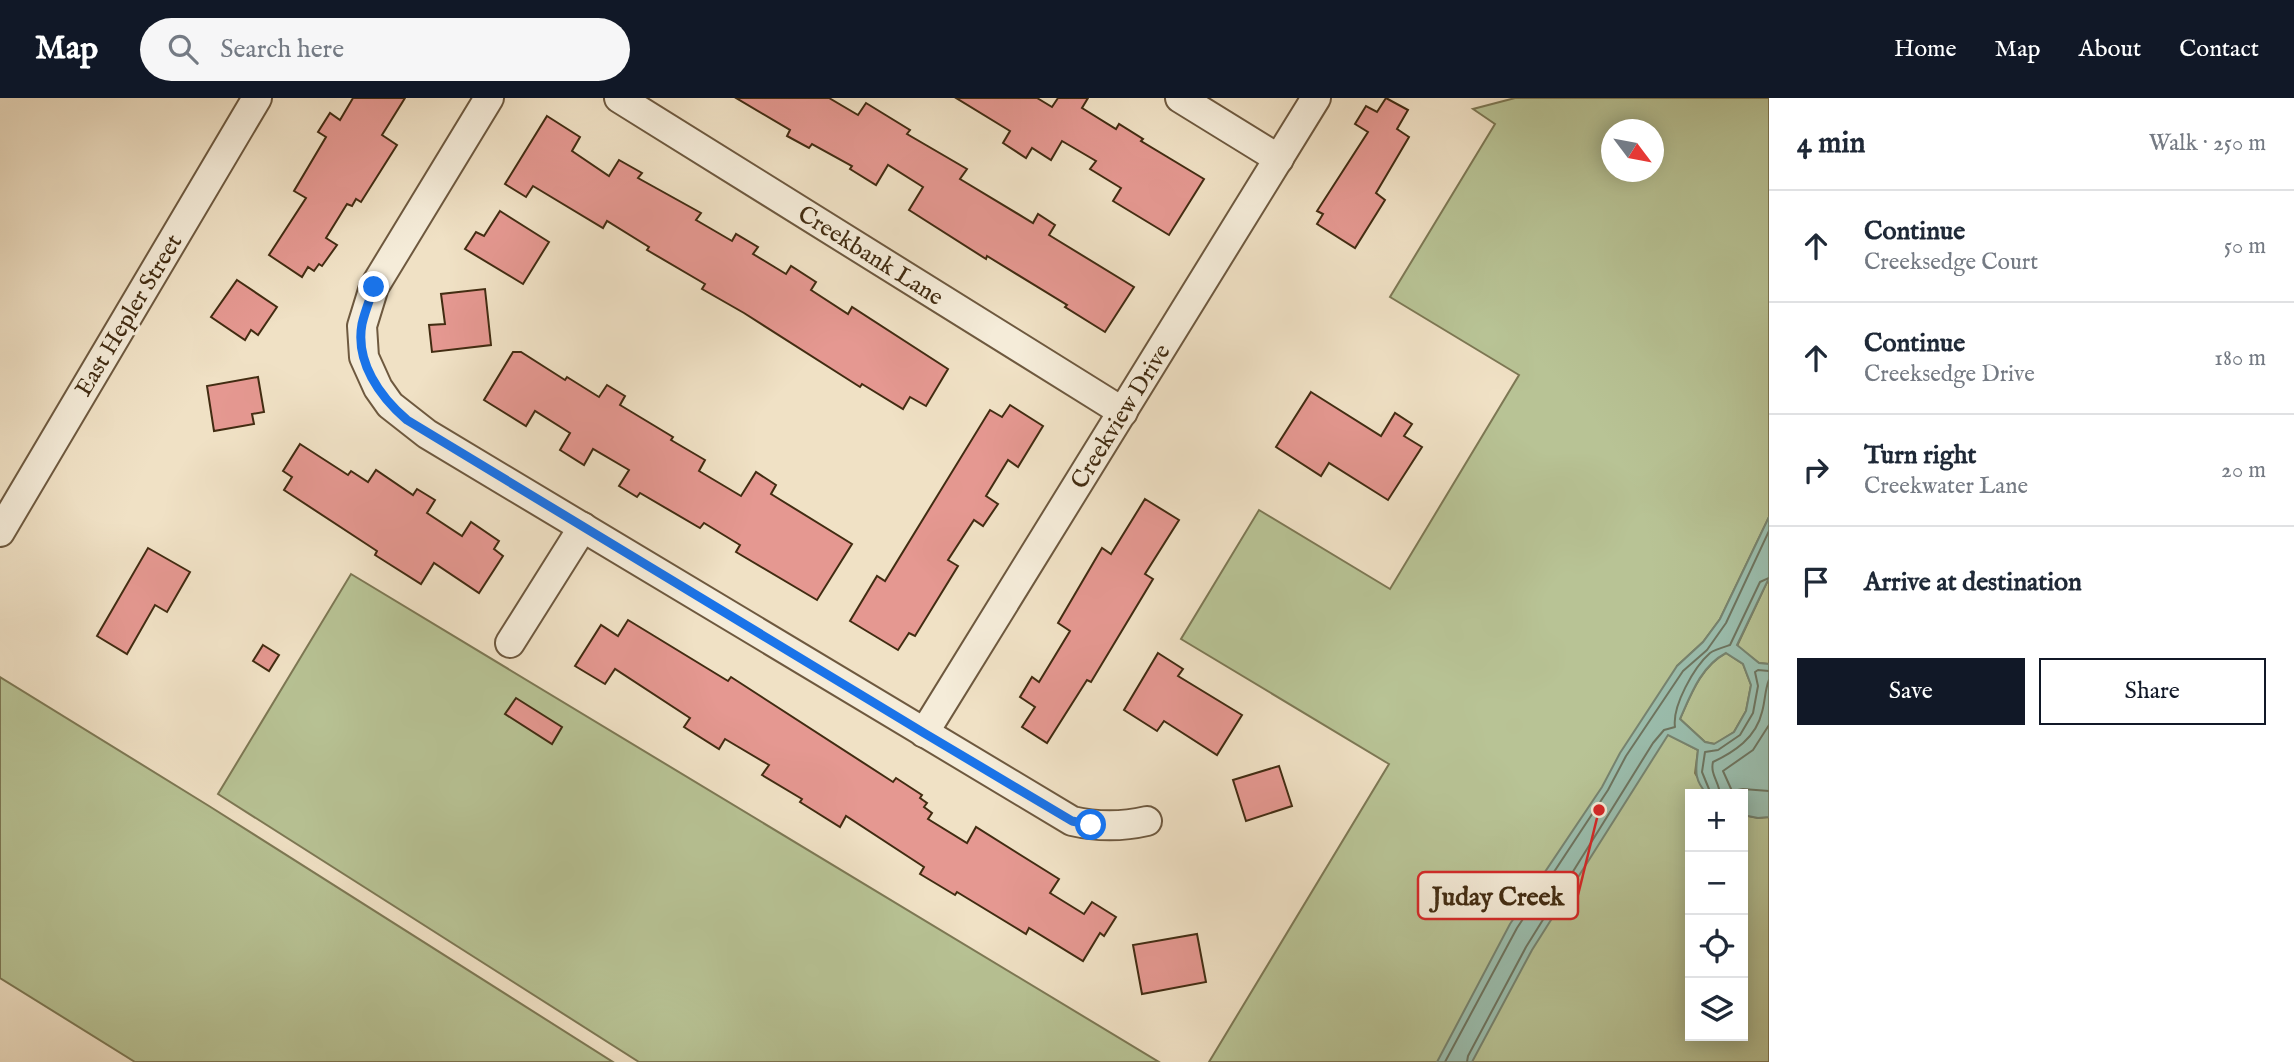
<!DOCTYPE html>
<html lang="en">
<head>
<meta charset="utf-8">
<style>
  body { margin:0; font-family:"IM FELL English",serif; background:#f6f6f7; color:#1f2937 }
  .controls { position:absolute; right:21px; bottom:21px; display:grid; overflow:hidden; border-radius:0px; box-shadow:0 4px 18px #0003 }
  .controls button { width:63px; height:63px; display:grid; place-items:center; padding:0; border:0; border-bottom:2px solid #e0e1e3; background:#fff; color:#1f2937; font:35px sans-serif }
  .compass { position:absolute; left:1601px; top:21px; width:63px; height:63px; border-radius:50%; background:#fff; box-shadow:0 4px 18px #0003; rotate:122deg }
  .stop { position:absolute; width:21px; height:21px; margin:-16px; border:5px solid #1a73e8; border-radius:50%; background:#fff }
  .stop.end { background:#1a73e8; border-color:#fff; box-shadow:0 2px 7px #0008 }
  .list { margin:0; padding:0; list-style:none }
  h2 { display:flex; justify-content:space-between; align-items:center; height:91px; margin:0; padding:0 28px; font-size:30px }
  h2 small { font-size:23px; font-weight:400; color:#747a83 }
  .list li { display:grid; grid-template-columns:46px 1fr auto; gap:21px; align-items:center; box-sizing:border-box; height:112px; padding:0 28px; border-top:2px solid #e0e1e3 }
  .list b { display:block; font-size:26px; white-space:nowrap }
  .list p { margin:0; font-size:23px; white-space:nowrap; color:#747a83 }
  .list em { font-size:23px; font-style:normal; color:#747a83 }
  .actions { display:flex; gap:14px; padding:21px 28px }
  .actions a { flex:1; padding:16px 0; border:2px solid #111827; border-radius:0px; text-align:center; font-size:24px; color:#111827 }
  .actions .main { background:#111827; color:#fff }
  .icon { flex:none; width:38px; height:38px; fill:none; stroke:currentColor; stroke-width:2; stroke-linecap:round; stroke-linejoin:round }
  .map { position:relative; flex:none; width:1769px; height:964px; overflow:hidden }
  header { display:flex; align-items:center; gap:42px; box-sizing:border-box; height:98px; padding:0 35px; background:#111827; color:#fff }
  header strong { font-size:33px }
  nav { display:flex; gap:38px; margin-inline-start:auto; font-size:24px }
  .search { width:490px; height:63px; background:#f6f6f7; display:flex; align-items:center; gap:18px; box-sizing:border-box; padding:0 24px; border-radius:38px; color:#747a83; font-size:26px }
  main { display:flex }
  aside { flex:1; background:#fff }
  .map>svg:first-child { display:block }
  .green { fill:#b8c395; stroke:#7d7854; stroke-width:2; fill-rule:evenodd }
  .water { fill:#9bbeae; stroke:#778470; stroke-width:2; fill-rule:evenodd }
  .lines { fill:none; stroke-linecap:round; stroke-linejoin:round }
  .shore { stroke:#6e7560; stroke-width:2 }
  .building { fill:#e59891; stroke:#422c12; stroke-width:2 }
  .minor-casing { stroke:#6e593f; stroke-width:32 }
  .minor { stroke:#f5ecd9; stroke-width:28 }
  .route { stroke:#1a73e8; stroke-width:9 }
  .labels { text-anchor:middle; stroke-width:6; stroke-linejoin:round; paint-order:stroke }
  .street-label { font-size:24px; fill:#422c12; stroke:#f5ecd9 }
  .leader { fill:none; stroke:#d62828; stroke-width:2.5 }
  .callout-dot { fill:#d62828; stroke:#f5ecd9; stroke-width:2.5 }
  .callout { fill:#f5ecd9; stroke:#d62828; stroke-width:2.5 }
  .callout-label { font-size:26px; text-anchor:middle; font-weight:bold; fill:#422c12 }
</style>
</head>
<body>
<header>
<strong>Map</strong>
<div class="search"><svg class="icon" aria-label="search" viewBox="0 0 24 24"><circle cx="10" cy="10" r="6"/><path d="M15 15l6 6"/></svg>Search here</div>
<nav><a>Home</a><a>Map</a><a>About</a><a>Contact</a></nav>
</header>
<main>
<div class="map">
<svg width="1769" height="964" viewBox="0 0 1769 964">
  <rect width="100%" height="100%" fill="#f0e1c5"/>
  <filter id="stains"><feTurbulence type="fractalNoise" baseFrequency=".00286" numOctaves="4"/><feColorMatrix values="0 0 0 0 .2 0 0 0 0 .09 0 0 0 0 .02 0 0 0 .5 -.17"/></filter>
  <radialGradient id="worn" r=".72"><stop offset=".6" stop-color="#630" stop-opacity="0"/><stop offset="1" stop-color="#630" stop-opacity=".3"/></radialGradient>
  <g class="green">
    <path d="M1515,0H1769V419L1720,521L1703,544L1677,568L1669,637L1698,652L1695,675L1707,696H1690V938H1743V717L1758,720L1769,719V964H1209L1389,666L1181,541L1259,412L1390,491L1519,277L1390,199L1495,26L1473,11ZM1612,32H1654V74H1612Z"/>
    <path d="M351,476L1159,964H639L218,696Z"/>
    <path d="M1769,480V566L1759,565L1737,548Z"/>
    <path d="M1726,555L1743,566L1751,587L1746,613L1734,634L1715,646L1705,644L1680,621C1691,596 1701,569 1726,555Z"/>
    <path d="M0,579L209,708L613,964H135L0,880Z"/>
  </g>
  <path class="water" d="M1769,419V480L1737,547L1759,565L1769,566V719L1758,720L1743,717V696H1707C1693,681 1696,671 1698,652L1668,637L1532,852L1472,964H1437L1510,826L1602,689L1620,655L1677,568L1703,544L1720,521ZM1726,555L1743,566L1751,587L1746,613L1734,634L1714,646L1705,644L1680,621C1691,596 1701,568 1726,555Z"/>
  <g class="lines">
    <g class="shore">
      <path d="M1769,627L1753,652L1723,673L1732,693L1743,691L1769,693"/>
      <path d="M1711,696L1702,674L1705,654L1718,652L1740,637L1753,615L1758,588L1755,574L1758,572L1769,573"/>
      <path d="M1720,696C1719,684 1710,676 1713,664C1734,654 1756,640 1762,614C1765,604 1765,591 1769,582"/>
      <path d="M1445,964L1517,830L1608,692L1626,658L1683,573L1707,552L1726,525L1769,433"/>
      <path d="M1467,964L1468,958L1526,849L1653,645L1664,632L1675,629C1672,608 1694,569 1710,555C1714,552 1724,549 1730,547L1760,484L1769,480"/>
    </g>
  </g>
  <g class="building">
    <path d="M353,0H405L382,37L397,47L361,104L356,101L352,108L347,106L326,140L337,147L322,168L319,166L314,173L308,169L302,179L269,157L306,100L294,93L326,39L318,34L330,15L340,22Z"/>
    <path d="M736,0H829L858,17L866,5L910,32L907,36L967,71L960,81L1033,125L1038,116L1055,127L1049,137L1134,189L1105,234L1065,209L1067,207L987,158L986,161L909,112L923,89L888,67L876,87L850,71L852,68L812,46L809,50L787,38L790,32Z"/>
    <path d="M956,0H1037L1052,9L1058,0H1088L1082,10L1116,31L1119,26L1143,41L1141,43L1204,81L1169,137L1113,103L1121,90L1090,71L1096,63L1062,43L1051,62L1032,50L1026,60L1003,45L1010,33Z"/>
    <path d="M1386,0L1408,12L1397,31L1409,39L1376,95L1385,102L1355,150L1317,126L1323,116L1317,113L1368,34L1355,26L1366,8L1377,14Z"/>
    <path d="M547,18L580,39L572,53L609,78L619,62L642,75L638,80L701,115L696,122L732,143L736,136L758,149L753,156L786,176L791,168L816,184L811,192L848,216L852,209L948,271L926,308L910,299L903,311L862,286L860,289L744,215L702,191L705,186L647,152L649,149L607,123L603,130L533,88L526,99L505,86Z"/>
    <path d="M500,113L549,144L523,186L465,151L476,134L484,138Z"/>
    <path d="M237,182L277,209L258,237L251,232L245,242L211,219Z"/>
    <path d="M485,191L491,247L432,254L429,227L445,226L441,196Z"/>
    <path d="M513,254H521L565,282L567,279L599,299L607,287L625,298L620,307L673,339L671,342L705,362L699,373L741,398L756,374L776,387L771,396L852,446L817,502L736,454L740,447L704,425L700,430L640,395L637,399L619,388L629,372L593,351L584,367L560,352L570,335L535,313L526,328L484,302Z"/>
    <path d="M258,279L264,314L252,316L254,326L214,333L207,288Z"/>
    <path d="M1311,294L1381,338L1395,315L1412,326L1404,338L1422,349L1388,402L1329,365L1321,378L1276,349Z"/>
    <path d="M1010,307L1043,328L1018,369L1008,362L986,398L998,406L983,428L974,422L948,462L958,468L915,538L909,535L898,552L850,523L877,478L885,483L990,312L1002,319Z"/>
    <path d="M300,346L348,377L351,373L368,384L376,372L413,397L417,391L435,402L427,415L462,438L471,424L499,443L494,451L503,458L479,495L434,465L421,486L375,457L377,453L284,392L292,379L283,373Z"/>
    <path d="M1145,401L1179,422L1145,476L1153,481L1091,584L1087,582L1047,645L1022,629L1035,609L1020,599L1032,579L1039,584L1070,533L1058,525L1102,450L1111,456Z"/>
    <path d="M148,450L190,474L167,514L155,507L127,556L97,538Z"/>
    <path d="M628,522L728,583L731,579L893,684L896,680L922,697L920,700L927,705L924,709L932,715L928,721L967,745L976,729L1059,781L1050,795L1084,816L1092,804L1116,819L1104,838L1100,835L1083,863L1029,830L1026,836L957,794L955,797L920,776L924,769L846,718L840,729L800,704L802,701L762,677L769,667L725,641L719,651L684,629L690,620L615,571L605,586L575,568L601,527L618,538Z"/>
    <path d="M263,547L279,557L269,573L253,563Z"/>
    <path d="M1158,555L1183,571L1178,578L1242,617L1217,657L1164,623L1157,633L1124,612Z"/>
    <path d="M516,600L562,629L552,646L505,616Z"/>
    <path d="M1279,668L1292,708L1246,723L1233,682Z"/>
    <path d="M1197,836L1206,884L1142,896L1133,847Z"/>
  </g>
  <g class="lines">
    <defs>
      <g id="minor">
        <path d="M489,0L374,189L362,228L364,259L378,290L390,307L427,336L1072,723C1098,729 1121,729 1147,723"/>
        <path d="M619,0L1123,314"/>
        <path d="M1180,0L1279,61"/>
        <path d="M0,434L257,0"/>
        <path d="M510,545L583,429"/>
        <path d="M924,635L1316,0"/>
      </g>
    </defs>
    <use href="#minor" class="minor-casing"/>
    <use href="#minor" class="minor"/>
  </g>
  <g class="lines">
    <path class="route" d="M374,189C370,201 365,213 362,226C355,264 380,299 407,322L924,635L1072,723L1091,727"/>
  </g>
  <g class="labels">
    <g class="street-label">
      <text transform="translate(871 157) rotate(32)" y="8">Creekbank Lane</text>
      <text transform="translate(128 217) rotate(-59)" y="8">East Hepler Street</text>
      <text transform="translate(1120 318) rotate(-58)" y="8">Creekview Drive</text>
    </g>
  </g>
  <path class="leader" d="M1599 712L1578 797"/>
  <circle class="callout-dot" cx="1599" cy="712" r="7"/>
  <rect class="callout" x="1418" y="774" width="160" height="47" rx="7"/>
  <g class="callout-label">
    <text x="1498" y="807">Juday Creek</text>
  </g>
  <rect width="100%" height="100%" filter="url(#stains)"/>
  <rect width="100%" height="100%" fill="url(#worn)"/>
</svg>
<div class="controls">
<button>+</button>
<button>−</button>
<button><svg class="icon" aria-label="locate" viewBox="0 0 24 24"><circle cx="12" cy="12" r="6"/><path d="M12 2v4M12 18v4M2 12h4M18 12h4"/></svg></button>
<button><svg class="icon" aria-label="layers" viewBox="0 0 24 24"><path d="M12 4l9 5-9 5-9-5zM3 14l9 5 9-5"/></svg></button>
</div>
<svg class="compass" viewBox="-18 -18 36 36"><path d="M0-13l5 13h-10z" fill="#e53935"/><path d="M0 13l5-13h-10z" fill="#747a83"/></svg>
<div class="stop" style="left:1091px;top:727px"></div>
<div class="stop end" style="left:374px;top:189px"></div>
</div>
<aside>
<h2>4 min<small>Walk · 250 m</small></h2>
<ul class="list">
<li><svg class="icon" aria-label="ahead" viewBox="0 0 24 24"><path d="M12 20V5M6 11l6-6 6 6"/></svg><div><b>Continue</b><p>Creeksedge Court</p></div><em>50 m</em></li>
<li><svg class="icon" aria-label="ahead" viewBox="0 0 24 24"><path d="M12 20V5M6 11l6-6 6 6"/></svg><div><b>Continue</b><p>Creeksedge Drive</p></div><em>180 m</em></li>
<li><svg class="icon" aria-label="right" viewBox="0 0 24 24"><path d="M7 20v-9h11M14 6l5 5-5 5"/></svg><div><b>Turn right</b><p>Creekwater Lane</p></div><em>20 m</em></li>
<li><svg class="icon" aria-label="arrive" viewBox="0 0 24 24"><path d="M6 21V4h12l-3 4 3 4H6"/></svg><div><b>Arrive at destination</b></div></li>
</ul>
<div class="actions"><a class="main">Save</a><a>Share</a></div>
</aside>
</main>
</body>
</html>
